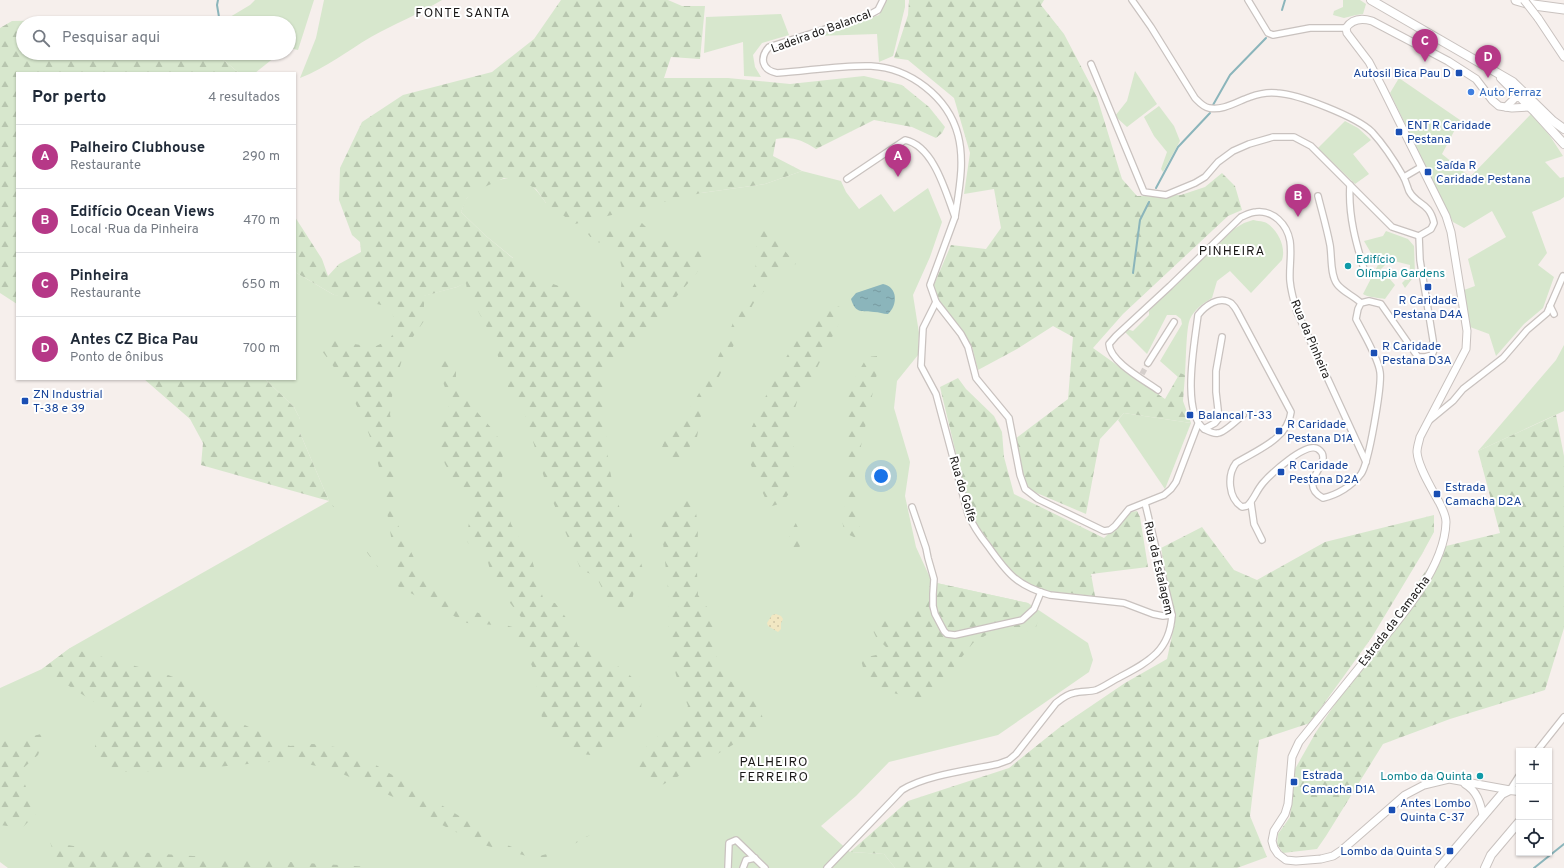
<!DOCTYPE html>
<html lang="pt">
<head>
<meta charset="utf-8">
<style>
  body { margin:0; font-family:Overpass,sans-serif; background:#f2f2f3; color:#1f2937 }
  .controls { position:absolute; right:12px; bottom:12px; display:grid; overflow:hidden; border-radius:0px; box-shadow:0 1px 3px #0004 }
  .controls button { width:36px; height:36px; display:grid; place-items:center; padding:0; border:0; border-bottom:1px solid #e0e1e3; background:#fff; color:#1f2937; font:20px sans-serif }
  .you { position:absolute; left:881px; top:476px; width:14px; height:14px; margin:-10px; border:3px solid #fff; border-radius:50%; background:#1a73e8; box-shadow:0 0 0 6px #1a73e833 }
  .badge { display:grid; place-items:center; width:26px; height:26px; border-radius:50%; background:#b63887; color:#fff; font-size:13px; font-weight:700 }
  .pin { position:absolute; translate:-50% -33px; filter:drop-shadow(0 1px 2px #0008) }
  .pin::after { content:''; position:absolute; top:21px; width:14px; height:12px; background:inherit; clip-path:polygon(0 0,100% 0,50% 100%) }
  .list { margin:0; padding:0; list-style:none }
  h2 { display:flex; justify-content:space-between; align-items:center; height:52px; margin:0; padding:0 16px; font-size:17px }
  h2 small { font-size:13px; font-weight:400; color:#747a83 }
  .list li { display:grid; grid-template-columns:26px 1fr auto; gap:12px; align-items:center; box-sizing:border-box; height:64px; padding:0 16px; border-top:1px solid #e0e1e3 }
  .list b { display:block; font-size:15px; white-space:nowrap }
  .list p { margin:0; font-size:13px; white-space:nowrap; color:#747a83 }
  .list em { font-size:13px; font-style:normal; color:#747a83 }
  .icon { flex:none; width:22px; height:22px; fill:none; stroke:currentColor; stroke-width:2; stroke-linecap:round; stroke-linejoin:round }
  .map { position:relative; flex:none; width:1564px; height:868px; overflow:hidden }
  .search { position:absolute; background:#fff; box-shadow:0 1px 3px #0004; left:16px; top:16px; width:280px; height:44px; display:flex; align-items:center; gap:10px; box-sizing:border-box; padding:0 14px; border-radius:22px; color:#747a83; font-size:15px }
  .panel { position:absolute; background:#fff; box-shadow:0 1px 3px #0004; left:16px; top:72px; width:280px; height:308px; border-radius:0px }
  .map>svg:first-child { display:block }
  .grass { fill:#d7e7cd }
  .forest { fill:url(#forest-firs) }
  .sand { fill:url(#sand-dots) }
  .water { fill:url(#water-ripples) }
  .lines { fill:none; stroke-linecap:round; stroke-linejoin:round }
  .stream { stroke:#8bb5bb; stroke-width:2 }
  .minor-tunnel { stroke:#d5cfcc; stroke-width:5.5; stroke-dasharray:5.5 3; stroke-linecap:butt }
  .minor-casing { stroke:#c9c2bf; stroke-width:8 }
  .tertiary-casing { stroke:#c9c2bf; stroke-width:9 }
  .secondary-casing { stroke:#c9c2bf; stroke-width:10 }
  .trunk-casing { stroke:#c9c2bf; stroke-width:11 }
  .minor { stroke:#fff; stroke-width:5.5 }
  .tertiary { stroke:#fff; stroke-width:7 }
  .secondary { stroke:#fff; stroke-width:8 }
  .trunk { stroke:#fff; stroke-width:9 }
  .tertiary-bridge-casing { stroke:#c9c2bf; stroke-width:9; stroke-linecap:butt }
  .tertiary-bridge { stroke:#fff; stroke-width:7 }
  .transit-dot { fill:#1a4fb4; stroke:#fff; stroke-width:1.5 }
  .shop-dot { fill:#3f7fe0; stroke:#fff; stroke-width:1.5 }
  .culture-dot { fill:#0f9aa8; stroke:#fff; stroke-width:1.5 }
  .labels { text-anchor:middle; stroke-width:4; stroke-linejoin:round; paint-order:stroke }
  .street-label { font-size:12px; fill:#1b1918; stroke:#fff }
  .transit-label { font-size:12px; fill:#164399; stroke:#fff; text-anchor:start }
  .shop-label { font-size:12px; fill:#366cbe; stroke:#fff; text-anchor:start }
  .culture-label { font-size:12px; fill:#0d838f; stroke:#fff; text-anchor:start }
  .neighbourhood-label { font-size:13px; letter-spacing:1px; fill:#1b1918; stroke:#fff }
</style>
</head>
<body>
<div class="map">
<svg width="1564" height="868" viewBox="0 0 1564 868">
  <defs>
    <pattern id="forest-firs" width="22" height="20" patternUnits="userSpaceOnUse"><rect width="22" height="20" fill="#d7e7cd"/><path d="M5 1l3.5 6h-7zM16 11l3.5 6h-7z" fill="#b8c6af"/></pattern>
    <pattern id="sand-dots" width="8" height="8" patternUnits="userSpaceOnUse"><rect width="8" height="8" fill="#f1e7c2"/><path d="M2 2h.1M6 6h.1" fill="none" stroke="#cec6a6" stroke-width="1.8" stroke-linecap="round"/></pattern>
    <pattern id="water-ripples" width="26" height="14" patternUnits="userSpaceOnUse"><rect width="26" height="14" fill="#8bb5bb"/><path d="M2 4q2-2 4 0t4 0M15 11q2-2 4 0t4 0" fill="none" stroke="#779ba0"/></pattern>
  </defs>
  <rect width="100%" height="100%" fill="#f6efec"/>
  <g class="grass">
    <path d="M255,0H314L298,50L289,48V23H220L250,5Z"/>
    <path d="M324,0H442C419,14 394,24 371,37C347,51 326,68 300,78L316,38Z"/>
    <path d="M887,0H905V7L893,56L879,62L877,34L816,36L879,15Z"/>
    <path d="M1343,0H1360L1366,4L1363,14L1356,15L1344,18L1333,15L1334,11L1343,7Z"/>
    <path d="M781,14L789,35L762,43L753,55L755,67L761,77L744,76L743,42L704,53L706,17Z"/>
    <path d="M215,53H280L255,73H239Z"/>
    <path d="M1135,71L1157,104L1127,127L1115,116L1127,101Z"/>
    <path d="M1399,78L1460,120L1442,154L1470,177L1531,114L1550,136L1563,156L1545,162L1560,178L1564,177V197L1560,200L1532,212L1547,253L1538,265L1554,277L1543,308L1524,324L1496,356L1489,334L1470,327L1464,290L1475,286L1468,259L1506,237L1492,211L1464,228L1453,222L1390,93Z"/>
    <path d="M1159,106L1174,126L1180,141L1163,172L1161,169L1167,152L1154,136L1144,117Z"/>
    <path d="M1345,121L1358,128L1371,140L1353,154L1369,174L1355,184L1318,148Z"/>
    <path d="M802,171L841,181L846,192L859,209L881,194L894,212L928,188L942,222L930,257L913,295L919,333L918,355L897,381L894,408L910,462L905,496L916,547L932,582L1028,603L1088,643L1093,660L1089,672L998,735L889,762L856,796L821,826L850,852L884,854L895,868H8L0,862V688L42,669L70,648L329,501L300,433V419L294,407L265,379H295V272L334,295L411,299L457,287L513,258L486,236L461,212C463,208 464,201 467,198C476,187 505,175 519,178C531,182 539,193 546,203L701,193L765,184Z"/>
    <path d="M1253,220C1257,221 1265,221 1268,224C1279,232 1286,248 1282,260L1251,293L1230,271L1217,281L1212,298C1203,303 1194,310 1190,319C1186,328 1186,363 1185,375L1180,374L1178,377L1160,361L1182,324L1181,319L1176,315H1167L1147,354L1125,332L1127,329L1133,331L1149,315V311L1234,229L1244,223Z"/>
    <path d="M1386,231L1408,239L1414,246L1415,275L1405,288L1402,283L1405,280H1409L1410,265L1390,260L1381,269L1395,285L1385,299C1379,298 1367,297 1363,294L1378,265L1364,241L1383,236Z"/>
    <path d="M1564,345V411L1478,451L1556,360Z"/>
    <path d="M1124,413L1191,423L1165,489L1118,420Z"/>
  </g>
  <g class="forest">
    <path d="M561,0H668L682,6H705L700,59L671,57L664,78H728L790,84L864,76L902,85L929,107L945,127L942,133L936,138L912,127L874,120L816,149C802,140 792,136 776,139L773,156L802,171L765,184L701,193L575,224L546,203L536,189L519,179L504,178L478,190L467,198L461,212L486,236L538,279L559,286L577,295L606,320L614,319L620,309L622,268L618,253L608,243L594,242L588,234C600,225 613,226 626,229L640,221L646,227L649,239H660L669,234L677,246L684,250L696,245L705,259L696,274L651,326L610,363L603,387L608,460L614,491L620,509L630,530L643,569L636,582L631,605L618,611L607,598L596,576L581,570L547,487L524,412L509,390L500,366L495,343L467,290L466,283L457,287L424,296V321L406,347L393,389L390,414L396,453V521L419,568L444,598L472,611L493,617L502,624L516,628L523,627L524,621L497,586L491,574L487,558L476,547L468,543L466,537L473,505L471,493L453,478L445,464L438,443V430L446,415L450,400C445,387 436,370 443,356L450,360L456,371V382L469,403L494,431L503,446L502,485L511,524L532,560L544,601L555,603L570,623L578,646C597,655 630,668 640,688C643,693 641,706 641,712L600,756L572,753L543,724L534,671L522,642L495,625L467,623L388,581L329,501L201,465L203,443L190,419L144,379H265L294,407L300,419V433L329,501L344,519L388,581H398C396,560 391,539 388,518C386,509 386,500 384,491C375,438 355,393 322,351L328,337H342L354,344L374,347L389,340L396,329L391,307L334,295L295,272V217L322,259L328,276L339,264L361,252L360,242L352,235L339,200L340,168L362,122L403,95L492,72L534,39Z"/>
    <path d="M909,0H1044L1041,5L1064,34L1097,97L1122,179L1137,196L1181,195L1205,187L1222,173L1235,186L1242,210L1228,216L1123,314L1093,348L1165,399L1180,373L1185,375L1183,401L1191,423L1124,413L1100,439L1086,514L1025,488L1015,439L1068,399L1073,337L1053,326L1017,349L978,370L972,347L966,336L939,303L933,287L951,245L986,249L1001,228L994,189L964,194L970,153L954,98L908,60L894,58L908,15Z"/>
    <path d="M62,20L137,21L145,23H23V53H215L239,73H17V304L0,293V28L12,21Z"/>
    <path d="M757,229L769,232L796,264L783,269L753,304L701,415L697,437L679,461L666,460L661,450L669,428L685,416L704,385L726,341L736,315L755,283Z"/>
    <path d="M828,304L840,307L844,313L812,378L798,398L791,422L794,446L793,488L782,503L769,507L751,465V429L773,380L802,330Z"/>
    <path d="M877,356L878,369L855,473L860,529L856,538L845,533L842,521L846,500L848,390L867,357Z"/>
    <path d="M958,378L966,389L994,416L1002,432L1004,457L1014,494L1104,538L1131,512L1137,511L1140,517L1148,567L1091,574L1095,596L1043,591L1011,573L971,516L940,387Z"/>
    <path d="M1556,415L1564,456V628L1545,690L1450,719L1383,744L1326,836L1317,849L1283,853L1277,844L1278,834L1290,817L1295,769L1316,732L1442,547L1500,533L1478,451Z"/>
    <path d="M674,500L694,501L698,525L697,572L698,595L712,614L717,657L726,679C754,692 760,696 764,727C730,746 697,767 662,785L632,770L649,742L680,722L688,706L676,675L668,638L669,598L661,524Z"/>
    <path d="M1434,515V532L1422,554L1372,637L1310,723L1259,740L1250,816L1267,857L1237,868H895L884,854L850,852L908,801L1009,768L1060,727L1125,683L1167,659L1175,622L1161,548L1202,527L1234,570L1257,580L1325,542Z"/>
    <path d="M793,519C801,529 803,543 797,554L791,551C789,541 787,528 793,519Z"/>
    <path d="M932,582L1028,603L1038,621L1035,630L1021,632L1003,625L973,643L954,667L924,698C904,696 876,693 865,673C863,670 863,665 861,661C871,654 879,656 889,650L876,637L868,620L900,618L915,615Z"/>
    <path d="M70,648L168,675L199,687L221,714L290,746L313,744L335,747L371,762L505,844L535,857L551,853L590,835L560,852L537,860L523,855L480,844L442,825L402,801L334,770L290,760L205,768L138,772H114L94,753L99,722L115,713L114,708L99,705L42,669Z"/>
    <path d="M46,733L38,755L20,771L36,814L22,828L0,825V742L19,739Z"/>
    <path d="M50,842L85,848L177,855L387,868H72L57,862Z"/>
  </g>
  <path class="sand" d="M776,614L781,616L783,619L781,623V629L778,632L768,626L767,623L772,615Z"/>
  <path class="water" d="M883,284C898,287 898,305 888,314C883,314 879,312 874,312C862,310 856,315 851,299L856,293Z"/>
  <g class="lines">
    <g class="stream">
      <path d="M218,0L217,5L220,23"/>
      <path d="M1282,10L1285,0"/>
      <path d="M1213,105L1230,75L1266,38"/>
      <path d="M1156,188L1178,147L1210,113"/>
      <path d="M1133,273L1140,220L1149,202"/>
      <path d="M1534,868L1564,844"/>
    </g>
    <path class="minor-tunnel" d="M1142,374L1148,363"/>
    <defs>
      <g id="minor">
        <path d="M883,0L878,10L869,15L769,47C759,58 762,70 777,73C808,71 840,65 871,66C910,68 948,97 958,135C965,162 959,190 955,217"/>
        <path d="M1132,0L1151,27L1195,98C1199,102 1203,107 1209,108C1223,111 1238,101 1250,97C1258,94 1269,92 1277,93C1298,94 1357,117 1372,132C1383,144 1395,162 1403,176C1406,181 1407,186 1409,191C1417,206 1429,201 1434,223L1431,229L1419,236L1420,260L1433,340L1434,350L1432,355L1425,357H1418L1413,350L1381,304L1369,301L1361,303L1358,309L1356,319C1363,333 1378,357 1380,372C1382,385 1369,463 1361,474C1352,486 1337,495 1323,498C1294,482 1337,462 1318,449C1306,441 1270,475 1263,483C1256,491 1254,500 1247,506L1242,507C1228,498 1227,475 1236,463C1257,450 1288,439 1291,412L1237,311C1236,309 1233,305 1231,303C1219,295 1205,306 1198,315C1195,341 1180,416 1206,430C1210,432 1214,434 1218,433C1224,433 1238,419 1243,415"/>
        <path d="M1248,0L1268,33L1273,35L1310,28H1346"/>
        <path d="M1091,64L1144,192L1166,195L1195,183L1205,177L1218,162L1233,151L1249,144L1273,137H1294L1311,146L1392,227L1419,236"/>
        <path d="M1404,177L1421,167"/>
        <path d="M847,179L905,140C934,146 946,193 955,217L930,285L936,302L961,334L968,347L976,378L1009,418L1020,475L1025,489L1038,499L1104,531L1110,530L1115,526L1129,509L1164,495L1171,489L1176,482L1198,424"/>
        <path d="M1350,185C1348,215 1356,244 1365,272"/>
        <path d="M1318,196C1322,212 1327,229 1330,245C1332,257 1330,274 1337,284C1343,292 1354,296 1361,303"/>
        <path d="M936,302L923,328L921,366L936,394L968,514C973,526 980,536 988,546C1007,573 1017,586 1050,595L1124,603L1153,614L1163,616L1172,615"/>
        <path d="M1550,306L1554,314"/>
        <path d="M1148,363L1174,322"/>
        <path d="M1158,390C1144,380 1110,362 1109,344L1116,336L1170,286L1241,217C1246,215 1251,212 1256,212C1273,210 1287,224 1290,241C1292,254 1289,268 1290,281C1291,292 1294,302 1297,312L1366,462"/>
        <path d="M1430,420L1453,401L1463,389L1503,358L1527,330L1547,313L1563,276"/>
        <path d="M1204,429L1215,423L1219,418L1216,392V371L1222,337"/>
        <path d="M1251,503L1254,524L1262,540"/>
        <path d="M912,507L926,548L928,558L934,579L933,594V606L935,614L944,631L947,634L955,635L1022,620L1034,609L1041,592"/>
        <path d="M1537,751L1564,717"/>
        <path d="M1510,790L1519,776"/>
        <path d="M728,868L729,843L736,840L765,868"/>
        <path d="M743,868L746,860L755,858"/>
        <path d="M827,868L902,790C926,775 970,770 998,764L1009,760L1016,754L1056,703C1061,699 1067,694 1074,693C1081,691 1089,692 1096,690C1104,687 1112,681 1120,677C1148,662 1170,651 1172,615L1145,503"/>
      </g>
      <g id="tertiary">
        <path d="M1538,18L1564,57"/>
        <path d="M1506,107L1515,98L1520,97"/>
        <path d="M1465,784C1477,791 1480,802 1483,815"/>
        <path d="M1510,790L1449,779L1424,785L1405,795L1342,850L1333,856L1321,859L1296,861L1286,860L1278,854L1274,848L1272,841L1274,831L1285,814L1288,804L1292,757L1299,742C1320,716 1341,690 1362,664C1392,628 1445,571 1446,522C1446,515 1442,508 1439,502C1432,489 1418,467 1417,452C1417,447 1419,442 1420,437L1466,349L1467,331L1451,232L1446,216L1382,87L1369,62L1347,33L1346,28C1352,19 1362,18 1372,21L1448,61L1476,79L1492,100L1499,106L1512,108L1530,107"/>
      </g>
      <g id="secondary">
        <path d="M1371,0L1513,82L1553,121L1564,129"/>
        <path d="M1501,78L1535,112L1564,144"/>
        <path d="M1439,868L1502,794L1510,790L1519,791"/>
        <path d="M1485,868L1491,855L1519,822"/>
      </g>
      <path id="trunk" d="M1516,0L1534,5L1564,9"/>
    </defs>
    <use href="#minor" class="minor-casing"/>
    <use href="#tertiary" class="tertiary-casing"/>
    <use href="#secondary" class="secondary-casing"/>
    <use href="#trunk" class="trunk-casing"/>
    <use href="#minor" class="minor"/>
    <use href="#tertiary" class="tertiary"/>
    <use href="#secondary" class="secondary"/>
    <use href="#trunk" class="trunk"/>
    <defs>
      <path id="tertiary-bridge" d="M1524,0L1538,18"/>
    </defs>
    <use href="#tertiary-bridge" class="tertiary-bridge-casing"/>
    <use href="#tertiary-bridge" class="tertiary-bridge"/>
  </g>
  <g class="transit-dot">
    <rect x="1455" y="69" width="8" height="8" rx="2"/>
    <rect x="1395" y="128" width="8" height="8" rx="2"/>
    <rect x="1424" y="168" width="8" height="8" rx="2"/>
    <rect x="1424" y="283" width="8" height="8" rx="2"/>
    <rect x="1370" y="349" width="8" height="8" rx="2"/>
    <rect x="21" y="397" width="8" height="8" rx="2"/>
    <rect x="1186" y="411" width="8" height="8" rx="2"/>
    <rect x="1275" y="427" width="8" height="8" rx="2"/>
    <rect x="1277" y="468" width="8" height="8" rx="2"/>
    <rect x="1433" y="490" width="8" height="8" rx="2"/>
    <rect x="1290" y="778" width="8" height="8" rx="2"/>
    <rect x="1388" y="806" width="8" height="8" rx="2"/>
    <rect x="1446" y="847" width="8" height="8" rx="2"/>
  </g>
  <circle class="shop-dot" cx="1471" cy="92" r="4"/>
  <g class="culture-dot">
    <circle cx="1348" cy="266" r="4"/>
    <circle cx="1480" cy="776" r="4"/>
  </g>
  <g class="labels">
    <g class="street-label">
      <text transform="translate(821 31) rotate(-20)" y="4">Ladeira do Balancal</text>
      <text transform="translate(1311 339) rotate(67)" y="4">Rua da Pinheira</text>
      <text transform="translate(963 489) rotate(73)" y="4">Rua do Golfe</text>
      <text transform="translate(1159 568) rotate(77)" y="4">Rua da Estalagem</text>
      <text transform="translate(1394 621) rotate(-53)" y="4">Estrada da Camacha</text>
    </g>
    <g class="transit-label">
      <text x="1451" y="77" text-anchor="end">Autosil Bica Pau D</text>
      <text x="1407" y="129">ENT R Caridade<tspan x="1407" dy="14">Pestana</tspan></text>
      <text x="1436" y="169">Saída R<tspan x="1436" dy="14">Caridade Pestana</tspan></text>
      <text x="1428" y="304" text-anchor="middle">R Caridade<tspan x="1428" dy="14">Pestana D4A</tspan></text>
      <text x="1382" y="350">R Caridade<tspan x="1382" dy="14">Pestana D3A</tspan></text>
      <text x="33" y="398">ZN Industrial<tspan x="33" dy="14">T-38 e 39</tspan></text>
      <text x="1198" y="419">Balancal T-33</text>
      <text x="1287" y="428">R Caridade<tspan x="1287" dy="14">Pestana D1A</tspan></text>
      <text x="1289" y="469">R Caridade<tspan x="1289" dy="14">Pestana D2A</tspan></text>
      <text x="1445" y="491">Estrada<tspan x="1445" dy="14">Camacha D2A</tspan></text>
      <text x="1302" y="779">Estrada<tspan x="1302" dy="14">Camacha D1A</tspan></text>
      <text x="1400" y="807">Antes Lombo<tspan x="1400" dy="14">Quinta C-37</tspan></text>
      <text x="1442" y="855" text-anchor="end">Lombo da Quinta S</text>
    </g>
    <g class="shop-label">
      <text x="1479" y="96">Auto Ferraz</text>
    </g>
    <g class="culture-label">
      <text x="1356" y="263">Edifício<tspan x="1356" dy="14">Olímpia Gardens</tspan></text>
      <text x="1472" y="780" text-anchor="end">Lombo da Quinta</text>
    </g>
    <g class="neighbourhood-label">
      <text x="463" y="17">FONTE SANTA</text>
      <text x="1232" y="255">PINHEIRA</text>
      <text x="774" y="766">PALHEIRO<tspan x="774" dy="15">FERREIRO</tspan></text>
    </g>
  </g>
</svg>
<div class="controls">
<button>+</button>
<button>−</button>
<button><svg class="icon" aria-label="locate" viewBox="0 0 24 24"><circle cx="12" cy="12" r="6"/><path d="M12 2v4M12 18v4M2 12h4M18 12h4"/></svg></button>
</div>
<div class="you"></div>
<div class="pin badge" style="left:898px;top:177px">A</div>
<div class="pin badge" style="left:1298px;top:217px">B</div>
<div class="pin badge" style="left:1425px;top:62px">C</div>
<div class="pin badge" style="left:1488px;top:78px">D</div>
<div class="search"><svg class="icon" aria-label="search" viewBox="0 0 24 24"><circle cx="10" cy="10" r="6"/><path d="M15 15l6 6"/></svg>Pesquisar aqui</div>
<section class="panel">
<h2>Por perto<small>4 resultados</small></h2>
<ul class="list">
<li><span class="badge">A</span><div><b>Palheiro Clubhouse</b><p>Restaurante</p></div><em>290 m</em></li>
<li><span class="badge">B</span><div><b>Edifício Ocean Views</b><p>Local · Rua da Pinheira</p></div><em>470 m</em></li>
<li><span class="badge">C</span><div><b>Pinheira</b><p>Restaurante</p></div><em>650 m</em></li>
<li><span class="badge">D</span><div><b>Antes CZ Bica Pau</b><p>Ponto de ônibus</p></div><em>700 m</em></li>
</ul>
</section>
</div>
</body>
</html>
